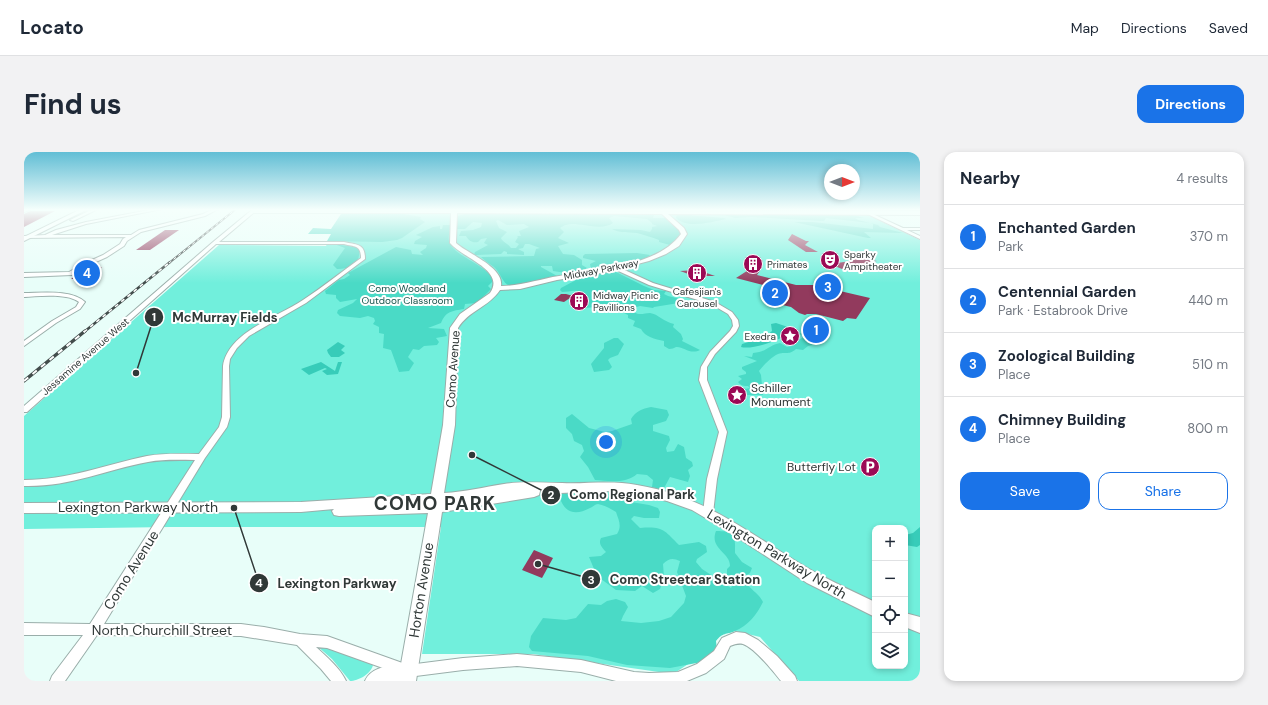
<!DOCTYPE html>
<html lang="en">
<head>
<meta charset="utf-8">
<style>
  body { margin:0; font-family:"DM Sans",sans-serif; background:#f2f2f3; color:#1f2937 }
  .controls { position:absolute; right:12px; bottom:12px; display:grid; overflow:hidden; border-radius:8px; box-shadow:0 2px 6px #0003 }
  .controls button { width:36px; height:36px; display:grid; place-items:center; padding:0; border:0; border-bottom:1px solid #e0e1e3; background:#fff; color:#1f2937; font:20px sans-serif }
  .compass { position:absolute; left:800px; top:12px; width:36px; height:36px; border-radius:50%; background:#fff; box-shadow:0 2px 6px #0003; rotate:90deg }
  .you { position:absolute; left:582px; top:290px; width:14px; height:14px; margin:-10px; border:3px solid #fff; border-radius:50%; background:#1a73e8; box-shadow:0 0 0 6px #1a73e833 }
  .badge { display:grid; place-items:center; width:26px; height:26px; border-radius:50%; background:#1a73e8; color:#fff; font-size:13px; font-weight:700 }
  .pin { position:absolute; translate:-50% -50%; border:2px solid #fff; box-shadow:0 1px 4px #0006 }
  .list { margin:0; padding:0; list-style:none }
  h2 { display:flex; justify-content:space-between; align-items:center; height:52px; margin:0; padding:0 16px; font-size:17px }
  h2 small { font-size:13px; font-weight:400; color:#747a83 }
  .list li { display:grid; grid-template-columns:26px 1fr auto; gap:12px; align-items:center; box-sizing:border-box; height:64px; padding:0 16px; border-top:1px solid #e0e1e3 }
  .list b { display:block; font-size:15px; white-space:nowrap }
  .list p { margin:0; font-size:13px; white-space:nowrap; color:#747a83 }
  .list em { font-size:13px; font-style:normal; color:#747a83 }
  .actions { display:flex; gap:8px; padding:12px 16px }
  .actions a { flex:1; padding:9px 0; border:1px solid #1a73e8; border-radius:12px; text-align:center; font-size:14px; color:#1a73e8 }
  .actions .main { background:#1a73e8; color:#fff }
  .icon { flex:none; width:22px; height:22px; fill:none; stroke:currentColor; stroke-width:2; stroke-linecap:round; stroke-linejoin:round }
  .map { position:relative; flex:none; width:896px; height:529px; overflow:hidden; border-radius:12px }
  header { display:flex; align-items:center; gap:24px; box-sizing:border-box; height:56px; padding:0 20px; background:#fff; border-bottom:1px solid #e0e1e3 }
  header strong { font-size:19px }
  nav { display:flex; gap:22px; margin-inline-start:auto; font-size:14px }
  .intro { display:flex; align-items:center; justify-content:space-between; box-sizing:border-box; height:96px; padding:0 24px }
  h1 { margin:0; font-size:28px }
  .button { padding:10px 18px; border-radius:12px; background:#1a73e8; color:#fff; font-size:14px; font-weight:700 }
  main { display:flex; gap:24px; padding:0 24px }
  aside { flex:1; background:#fff; border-radius:12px; box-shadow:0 2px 6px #0003 }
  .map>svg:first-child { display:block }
  .green { fill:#71efdc; fill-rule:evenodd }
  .forest { fill:#4adac6; fill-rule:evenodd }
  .water { fill:#37ccb9 }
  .building { fill:#923a5d }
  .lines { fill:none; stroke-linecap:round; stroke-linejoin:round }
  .street-casing { stroke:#9aaeaa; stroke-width:2 }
  .secondary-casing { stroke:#9aaeaa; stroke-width:2 }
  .street { fill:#fff; fill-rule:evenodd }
  .secondary { fill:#fff; fill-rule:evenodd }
  .rail-far2-casing { stroke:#434d4c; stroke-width:2 }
  .rail-far1-casing { stroke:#434d4c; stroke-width:2.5 }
  .rail-casing { stroke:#434d4c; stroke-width:3.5 }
  .rail-far2 { stroke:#fff; stroke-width:1; stroke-dasharray:3; stroke-linecap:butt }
  .rail-far1 { stroke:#fff; stroke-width:1.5; stroke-dasharray:4; stroke-linecap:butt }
  .rail { stroke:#fff; stroke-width:2; stroke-dasharray:5.5; stroke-linecap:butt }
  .labels { text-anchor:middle; stroke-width:4; stroke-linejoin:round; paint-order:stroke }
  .far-poi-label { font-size:10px; fill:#303837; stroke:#fff; text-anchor:start }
  .far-street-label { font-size:10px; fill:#303837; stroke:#fff }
  .far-park-label { font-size:10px; fill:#18544c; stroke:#fff }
  .street-label { font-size:12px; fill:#303837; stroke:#fff }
  .poi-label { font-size:12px; fill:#303837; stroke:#fff; text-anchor:start }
  .near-street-label { font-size:14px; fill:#303837; stroke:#fff }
  .near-district-label { font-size:19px; font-weight:bold; letter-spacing:1px; fill:#303837; stroke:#fff }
  .leader { fill:none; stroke:#303837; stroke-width:1.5 }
  .callout-dot { fill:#303837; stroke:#fff; stroke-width:1.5 }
  .mark-label { font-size:12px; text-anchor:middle; font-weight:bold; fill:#fff }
  .callout-label { font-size:13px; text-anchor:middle; font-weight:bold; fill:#303837; stroke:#fff; stroke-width:4; stroke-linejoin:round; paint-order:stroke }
</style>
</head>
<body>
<header>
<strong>Locato</strong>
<nav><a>Map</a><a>Directions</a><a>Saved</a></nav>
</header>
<div class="intro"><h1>Find us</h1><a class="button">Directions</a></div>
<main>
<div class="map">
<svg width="896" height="529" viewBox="0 0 896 529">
  <rect width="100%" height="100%" fill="#e8fef9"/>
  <g class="green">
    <path d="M617,57L842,62L896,88V529H775L736,485L699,476L678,503L649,522L509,502H398L417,375H147L0,377V264L195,93L302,94L308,82V77L319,60L620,61ZM851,376H881V514H851Z"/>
    <path d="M292,493L308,496L347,511L349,513C347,522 334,529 326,529L308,507Z"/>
  </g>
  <g class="forest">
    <path d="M322,60L374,61L397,65L396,67L401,70L378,86L373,88L358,90L303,89L307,82H284L289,76L307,77L317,62Z"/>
    <path d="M443,61H611C620,62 626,61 634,62L630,63L629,66H643L654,76L657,83L646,93L635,90V88C628,85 620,83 613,81C604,80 595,81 588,77L617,78L626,80L628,77V75L633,74L628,72V71L623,67L590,64L585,66L589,71C577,80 553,69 542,73C540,73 538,75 536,76L540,80L534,86L545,91L534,94L539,102L550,103L558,108V113L563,116L562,118L549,122L529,119L528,114H517V115L535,125L489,135C478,133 478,122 470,115C466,112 461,109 457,105L510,104L512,97L516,96L505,92H501L499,96L494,97L500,100V103L483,102V100L480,99L477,102L450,103L451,100L464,93L460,91L463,86L457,87L454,90C448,91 445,89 442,84H435L437,79L449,78L457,75L458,71L449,70L441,77H433L434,64ZM474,68L483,73L500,72L505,75L495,79L497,84H493L494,85L491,90L495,92L492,96H487C484,91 478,90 477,86L483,80L475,76L472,69Z"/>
    <path d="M693,61L825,62L840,66H831L834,68L854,73L856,75L879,81L840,80L847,86H844L770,70H789L849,77V72L846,71L802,66L800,69H797L728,65L711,66Z"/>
    <path d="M653,62L700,66L702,67C688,70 663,77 652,66Z"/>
    <path d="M419,73H426C426,78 424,85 425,89C428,103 460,112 469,126L468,130L464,134L467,137L453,151L441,152L440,157C428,159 422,159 417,171L404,176L420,177L423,184L412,186L415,190L413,193L400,194L395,198L389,197L384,205L390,211L385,219L375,220L367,198L359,196L360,182L355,181V175L349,172L351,169L350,166L344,164L336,166L316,164L313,161L314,158L329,151L333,147L316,150L312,146V143L302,142L301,139L315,128L320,127L326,123L324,121L372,95L387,98L388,102L399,103L396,100L402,96L403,93L390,92L391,89L398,85L392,83L409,75L416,74V77H418Z"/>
    <path d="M310,92L332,95L335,97C337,112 327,117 313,117L309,113L321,96Z"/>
    <path d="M613,101L626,103L623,106L587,116L569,119L567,117L566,112L572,109L559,106V104L561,102Z"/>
    <path d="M590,119L620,134L630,138L642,139L640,142L644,144L661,148V150L630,155L629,156L616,154L609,156L610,160C616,164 620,161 626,161C634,162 640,170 650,172L649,175L657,182L659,187L658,189L676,198C666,203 659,194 652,195C650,196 648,197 645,197L640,194V189C631,187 621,185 617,177L609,174L611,169L604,166V163L600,161L597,157L583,154L561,156L559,154L562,153L558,147L559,142C554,136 545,140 538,140L536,138L537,136L552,128V125Z"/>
    <path d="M783,179L792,181L796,191L784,194L779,198L772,197C764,204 762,199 754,202C747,205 739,214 735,219L737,223L739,243H723L719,239L721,237L726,236L724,234C720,234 717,234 714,230L718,227L714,224L722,222V220L718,217V215L733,209L720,204L728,205L729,201C743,200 745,193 756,191L763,195L768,194V191L782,184L773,182Z"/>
    <path d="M590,186H594L600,192L594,203L586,206L584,208L588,215L585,218L570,220L567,212L580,196V191Z"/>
    <path d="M627,255L643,258L645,263L642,269L629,273V279L645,284L646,288L642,296L643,300L650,299L654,292L660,295L662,306L668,310L669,314L664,318L666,324L664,330L646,325L639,338L628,335L629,328L623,323L613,322C602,332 584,329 571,328L564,315L556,305L560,299L558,293L550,289L548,282L542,276V266L548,262L565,276L581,280L588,279L608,272L607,267C612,259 618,257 627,255Z"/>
    <path d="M548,341L593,342L607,350L625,353L634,356L636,360L635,366H620L610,364L607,367L616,376C639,374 640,378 655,393L675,390L682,394L683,400L673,407L672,410L678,417L707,436L710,430L703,423V417L706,414C706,400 685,397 692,379C713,379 711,383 711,401L718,410L728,416L726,421L721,424C719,434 735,440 739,450C733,462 724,474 711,479C702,483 699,480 692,489L693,499L683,509L646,516L603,513L564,504L508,499L505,495L507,484L519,466L542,468L552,466L564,452L577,453L583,449L592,447L601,450L604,455L599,464L597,469L617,471L635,469L647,465L660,451L662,444L653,420L656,409C649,406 645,406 639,412L640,425L636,437L629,441L618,434L611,439L592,438L573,424L565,405L577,404L582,400C578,395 574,392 577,386L593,382C598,374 595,369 592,360C587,357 580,353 574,352C571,352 569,355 566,356C553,363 543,362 537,349L538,342Z"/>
  </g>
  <g class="water">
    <path d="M752,171L764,175L763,183C753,189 727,198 717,195L718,192L741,185L748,179L747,172Z"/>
    <path d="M314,190L321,194L317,198L321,201L315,205H307L304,201L303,198Z"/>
    <path d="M297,210L311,219L314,210H318L314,222L303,223L298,219L303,217L301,216L285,223L277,217Z"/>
    <path d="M896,375V393L893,395L881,393V383L889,381Z"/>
  </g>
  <g class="building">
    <path d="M6,59H31L0,75V62Z"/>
    <path d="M141,78H155L126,98H112Z"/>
    <path d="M768,82L782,89H785L781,93L794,100H782L764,88Z"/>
    <path d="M825,103H829L834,106L853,109L818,117L806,112L827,109Z"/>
    <path d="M729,106H735L739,109L733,116L737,117L733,123L772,133H804L803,136L846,146L832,167L823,166L819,169L792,162H783L781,163L775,161L767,155L742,149L755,137L712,126L726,117L721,115L725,107Z"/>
    <path d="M65,115H78L61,127H47Z"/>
    <path d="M672,118L677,119L691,124H670L656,119Z"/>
    <path d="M537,142H542L549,144L540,150L530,148Z"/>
    <path d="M550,144L561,146L560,153L549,152Z"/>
    <path d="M510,398L529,406L518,426L498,418Z"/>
  </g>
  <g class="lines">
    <defs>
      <g id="street">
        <path d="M7,57L6,58L0,60V58Z"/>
        <path d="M69,57H74L49,69L46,68Z"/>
        <path d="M130,57H138L62,72L28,83H107L115,78L179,62L189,57H194L181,64L117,80L103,89L100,94L83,105L63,114L48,123L0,125V121L45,120L59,112L79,103L96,92L99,87L102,85L0,86V84L21,83L32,78L62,70Z"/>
        <path d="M229,57H234L195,90H320C333,93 341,91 341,107L282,151L225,184L213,196L206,207L205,214L206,265L203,275L181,306L80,472H217L240,475L276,482L303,484L384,513L439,506L493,502L557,508L610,520L625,521L654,520L673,512L690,499L698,486L712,480L721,481L734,488L753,504L771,524L773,529H757C749,519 731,496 719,492C714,491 711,492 706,494L700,507L682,521L663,529H592L557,520L493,514L439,518L384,525L303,496L292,495C303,505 316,516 322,529H307L297,517L273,493L217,484L73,483L41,529H26L28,524L59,483H0V471L66,472L171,308C155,308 140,307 124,310C81,318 46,335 0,334V328C43,328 81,313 123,304C140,301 157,302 175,302L195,275L198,265L199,214C204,180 254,165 279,148C299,135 317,120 337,106C337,93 331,95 320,92H192L3,260H0V254L189,90Z"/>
        <path d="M833,57H838L879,76H896V78H883L896,84V87Z"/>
        <path d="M590,115H594L629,131L691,150L708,160L714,168L715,174L712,180L691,202L683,215V228L703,280L693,327L689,361L688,364L684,365L680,364L679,361L683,327L695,280L675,228L677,215L686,200L706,179L709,174L708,168L704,162L687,152L625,133L590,117Z"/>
        <path d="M0,141C17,141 48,137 61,150L56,157L32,171L0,194V189L28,169L52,155L55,150C43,141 15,144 0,145Z"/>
      </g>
      <g id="secondary">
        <path d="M57,57H64L0,89V85Z"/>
        <path d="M427,57L896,59V63L644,62L660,76L663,82L655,94L642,102L625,109L583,120L533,128L496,137L476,138C465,155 444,159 434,176L431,273L420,341C441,340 460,335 480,332C499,329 518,331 538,331C563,332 588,328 613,333C687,345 732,388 794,422C813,432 832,441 851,450V465L783,431L705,380L668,358L643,349L613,342L588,339L536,341L516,339L515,343L510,345L418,360L392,529H341C347,515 364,514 377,512L404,361L315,364L310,363L308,359L310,357L277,360L0,361V351L277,350L407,342L419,273L426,176L436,162L466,141C482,118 438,106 426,91L427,61H230L227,59L230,57ZM433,61L638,62L655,78L657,82C633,115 573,117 535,124C516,127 497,134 477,134C480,115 444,102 432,91Z"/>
        <path d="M881,461L896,465V481L881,475Z"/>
      </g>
    </defs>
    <use href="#street" class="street-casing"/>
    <use href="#secondary" class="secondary-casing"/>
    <use href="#street" class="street"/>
    <use href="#secondary" class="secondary"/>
    <defs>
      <path id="rail-far2" d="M145,111L212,57"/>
      <path id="rail-far1" d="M60,180L146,110"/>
      <path id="rail" d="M0,229L61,179"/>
    </defs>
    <use href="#rail-far2" class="rail-far2-casing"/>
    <use href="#rail-far1" class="rail-far1-casing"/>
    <use href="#rail" class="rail-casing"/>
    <use href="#rail-far2" class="rail-far2"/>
    <use href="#rail-far1" class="rail-far1"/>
    <use href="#rail" class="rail"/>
  </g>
  <linearGradient id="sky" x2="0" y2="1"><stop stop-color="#61bed5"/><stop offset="0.44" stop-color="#f5fffc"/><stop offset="1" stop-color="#f5fffc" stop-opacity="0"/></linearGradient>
  <rect width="896" height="131" fill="url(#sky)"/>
  <defs>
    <symbol id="theatre-disc" viewBox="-11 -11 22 22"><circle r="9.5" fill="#9c0955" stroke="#fff"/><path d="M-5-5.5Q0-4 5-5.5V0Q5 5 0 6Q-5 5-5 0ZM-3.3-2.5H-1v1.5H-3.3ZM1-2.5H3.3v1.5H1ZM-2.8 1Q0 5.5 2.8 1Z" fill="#fff"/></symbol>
    <symbol id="building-disc" viewBox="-11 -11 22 22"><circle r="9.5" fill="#9c0955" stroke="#fff"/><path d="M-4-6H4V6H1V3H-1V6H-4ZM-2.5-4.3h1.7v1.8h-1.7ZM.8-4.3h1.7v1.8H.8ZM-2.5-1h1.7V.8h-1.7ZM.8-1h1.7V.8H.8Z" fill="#fff"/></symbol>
    <symbol id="sight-disc" viewBox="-11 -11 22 22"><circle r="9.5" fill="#9c0955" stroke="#fff"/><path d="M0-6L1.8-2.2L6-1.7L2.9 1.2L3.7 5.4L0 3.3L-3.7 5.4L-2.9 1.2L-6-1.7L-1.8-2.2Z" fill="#fff"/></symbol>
    <symbol id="parking-disc" viewBox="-11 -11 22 22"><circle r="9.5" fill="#9c0955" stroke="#fff"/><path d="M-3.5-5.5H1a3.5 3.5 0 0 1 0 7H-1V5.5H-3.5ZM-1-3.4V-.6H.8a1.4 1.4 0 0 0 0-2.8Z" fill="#fff"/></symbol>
  </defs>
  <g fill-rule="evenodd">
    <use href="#theatre-disc" x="795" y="97" width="22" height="22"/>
    <use href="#building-disc" x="718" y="101" width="22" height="22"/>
    <use href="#building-disc" x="662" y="110" width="22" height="22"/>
    <use href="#building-disc" x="544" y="138" width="22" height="22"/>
    <use href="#sight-disc" x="755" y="173" width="22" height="22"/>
    <use href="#sight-disc" x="702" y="232" width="22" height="22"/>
    <use href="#parking-disc" x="835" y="304" width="22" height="22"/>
  </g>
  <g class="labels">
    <g class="far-poi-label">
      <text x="820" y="106">Sparky<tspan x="820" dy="12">Ampitheater</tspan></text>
      <text x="743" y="116">Primates</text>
      <text x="673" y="143" text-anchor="middle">Cafesjian's<tspan x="673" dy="12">Carousel</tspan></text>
      <text x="569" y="147">Midway Picnic<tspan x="569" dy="12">Pavillions</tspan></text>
      <text x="752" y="188" text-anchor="end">Exedra</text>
    </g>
    <g class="far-street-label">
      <text transform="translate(577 117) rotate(-11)" y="4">Midway Parkway</text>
      <text transform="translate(61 204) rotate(-41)" y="4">Jessamine Avenue West</text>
    </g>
    <g class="far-park-label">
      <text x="383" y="140">Como Woodland<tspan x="383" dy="12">Outdoor Classroom</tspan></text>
    </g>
    <g class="street-label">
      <text transform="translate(429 217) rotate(-86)" y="4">Como Avenue</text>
    </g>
    <g class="poi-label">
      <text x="727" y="240">Schiller<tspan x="727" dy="14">Monument</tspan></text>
      <text x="832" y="319" text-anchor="end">Butterfly Lot</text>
    </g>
    <g class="near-street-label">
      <text x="114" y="360">Lexington Parkway North</text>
      <text transform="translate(753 402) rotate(31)" y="5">Lexington Parkway North</text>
      <text transform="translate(107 418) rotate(-58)" y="5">Como Avenue</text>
      <text transform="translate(397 438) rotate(-81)" y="5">Horton Avenue</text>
      <text x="138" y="483">North Churchill Street</text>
    </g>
    <g class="near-district-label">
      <text x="411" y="358">COMO PARK</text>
    </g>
  </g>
  <path class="leader" d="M112 221L130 165M448 303L527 343M514 412L567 427M210 356L235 431"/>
  <g class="callout-dot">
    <circle cx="112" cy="221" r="4"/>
    <circle cx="448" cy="303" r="4"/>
    <circle cx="514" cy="412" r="4"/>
    <circle cx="210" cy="356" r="4"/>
    <circle cx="130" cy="165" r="10"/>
    <circle cx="527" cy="343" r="10"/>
    <circle cx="567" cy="427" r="10"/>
    <circle cx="235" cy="431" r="10"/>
  </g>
  <g class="mark-label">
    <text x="130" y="169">1</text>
    <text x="527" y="347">2</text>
    <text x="567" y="432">3</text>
    <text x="235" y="435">4</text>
  </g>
  <g class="callout-label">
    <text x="201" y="170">McMurray Fields</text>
    <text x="608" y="347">Como Regional Park</text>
    <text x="661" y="432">Como Streetcar Station</text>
    <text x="313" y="436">Lexington Parkway</text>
  </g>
</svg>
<div class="controls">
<button>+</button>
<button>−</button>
<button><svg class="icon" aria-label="locate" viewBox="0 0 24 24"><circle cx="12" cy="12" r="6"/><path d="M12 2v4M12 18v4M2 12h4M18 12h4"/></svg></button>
<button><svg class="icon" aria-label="layers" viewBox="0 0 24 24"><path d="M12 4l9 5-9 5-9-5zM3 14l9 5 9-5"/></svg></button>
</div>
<svg class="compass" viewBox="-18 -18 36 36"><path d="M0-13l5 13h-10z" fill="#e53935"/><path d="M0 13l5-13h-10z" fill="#747a83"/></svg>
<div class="you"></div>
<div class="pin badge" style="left:792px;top:178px">1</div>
<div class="pin badge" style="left:751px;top:141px">2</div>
<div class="pin badge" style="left:804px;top:135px">3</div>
<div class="pin badge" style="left:63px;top:121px">4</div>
</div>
<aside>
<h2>Nearby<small>4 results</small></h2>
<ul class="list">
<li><span class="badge">1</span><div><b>Enchanted Garden</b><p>Park</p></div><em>370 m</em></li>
<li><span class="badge">2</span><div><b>Centennial Garden</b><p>Park · Estabrook Drive</p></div><em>440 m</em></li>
<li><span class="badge">3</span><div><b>Zoological Building</b><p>Place</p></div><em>510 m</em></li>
<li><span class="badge">4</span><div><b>Chimney Building</b><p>Place</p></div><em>800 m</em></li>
</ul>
<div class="actions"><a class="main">Save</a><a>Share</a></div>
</aside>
</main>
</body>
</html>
